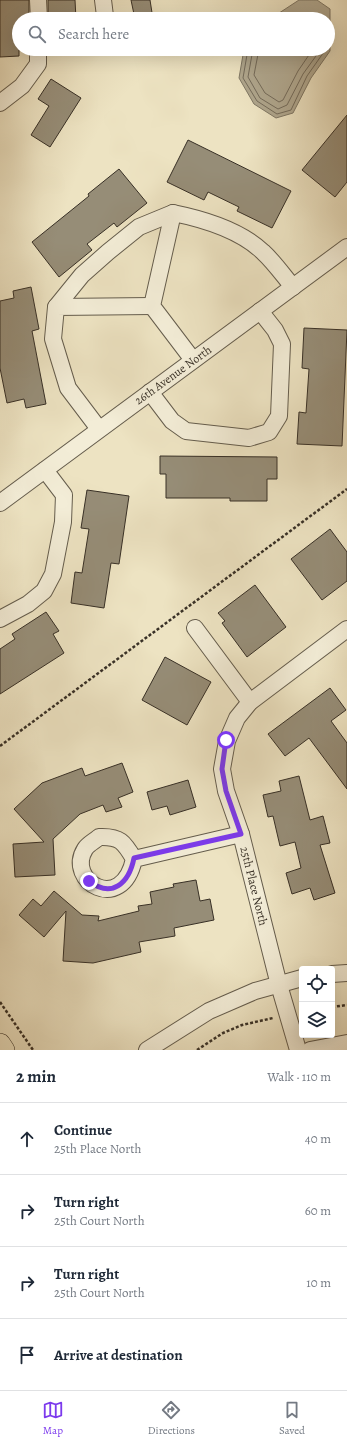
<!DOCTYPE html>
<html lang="en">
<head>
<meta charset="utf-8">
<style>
  body { margin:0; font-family:Alegreya,serif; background:#f6f6f7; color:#1f2937 }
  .controls { position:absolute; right:12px; bottom:12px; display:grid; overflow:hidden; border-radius:4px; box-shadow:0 4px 16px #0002 }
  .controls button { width:36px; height:36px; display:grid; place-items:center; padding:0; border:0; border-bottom:1px solid #e0e1e3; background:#fff; color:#1f2937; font:20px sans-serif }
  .stop { position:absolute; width:12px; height:12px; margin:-9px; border:3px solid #7c3aed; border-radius:50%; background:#fff }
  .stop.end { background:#7c3aed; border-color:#fff; box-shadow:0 1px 4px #0008 }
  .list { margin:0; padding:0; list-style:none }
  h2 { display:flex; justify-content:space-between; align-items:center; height:52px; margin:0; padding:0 16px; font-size:17px }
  h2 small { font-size:13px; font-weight:400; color:#747a83 }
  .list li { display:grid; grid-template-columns:26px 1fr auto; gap:12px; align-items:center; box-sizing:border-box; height:72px; padding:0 16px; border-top:1px solid #e0e1e3 }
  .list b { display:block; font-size:15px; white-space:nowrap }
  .list p { margin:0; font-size:13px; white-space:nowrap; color:#747a83 }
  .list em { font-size:13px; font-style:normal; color:#747a83 }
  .icon { flex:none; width:22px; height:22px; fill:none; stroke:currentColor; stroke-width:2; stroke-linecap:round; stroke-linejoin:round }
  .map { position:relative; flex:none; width:347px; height:1050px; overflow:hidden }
  .search { position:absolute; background:#fff; box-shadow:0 4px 16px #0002; left:12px; right:12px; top:12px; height:44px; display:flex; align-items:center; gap:10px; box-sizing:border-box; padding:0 14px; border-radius:22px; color:#747a83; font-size:15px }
  .sheet { height:340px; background:#fff }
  nav { display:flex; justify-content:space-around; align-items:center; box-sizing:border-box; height:56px; border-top:1px solid #e0e1e3; background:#fff; font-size:11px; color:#747a83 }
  nav a { display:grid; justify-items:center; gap:2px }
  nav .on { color:#7c3aed }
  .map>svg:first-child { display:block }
  .water { fill:#afa68d; stroke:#7f7764 }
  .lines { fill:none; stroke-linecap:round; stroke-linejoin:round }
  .shore { stroke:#746b5a; stroke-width:1 }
  .building { fill:#968d77; stroke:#383026 }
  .minor-casing { stroke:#655d4d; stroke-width:18 }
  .major-casing { stroke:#383026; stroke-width:22 }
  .path { stroke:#383026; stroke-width:2.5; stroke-dasharray:3 2; stroke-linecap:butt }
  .minor { stroke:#f3edd7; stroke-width:16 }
  .major { stroke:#ede3c2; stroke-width:21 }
  .route { stroke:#7c3aed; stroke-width:5 }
  .labels { text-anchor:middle; stroke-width:3; stroke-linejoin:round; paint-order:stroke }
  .street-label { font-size:12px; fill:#383026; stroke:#f3edd7 }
</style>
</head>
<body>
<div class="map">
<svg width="347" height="1050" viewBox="0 0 347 1050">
  <rect width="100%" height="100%" fill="#ede3c2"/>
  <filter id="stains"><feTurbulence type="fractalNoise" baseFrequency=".005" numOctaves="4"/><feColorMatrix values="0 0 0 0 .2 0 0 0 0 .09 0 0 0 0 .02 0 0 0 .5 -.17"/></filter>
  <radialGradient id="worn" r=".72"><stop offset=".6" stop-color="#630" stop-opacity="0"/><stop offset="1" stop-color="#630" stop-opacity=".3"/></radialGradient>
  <path class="water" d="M299,0H317L330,9V51L311,78L293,113L276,118L254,104L239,78L244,49H328V19H270Z"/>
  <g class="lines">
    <g class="shore">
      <path d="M248,49L243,78L257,101L277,114L291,110L307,76L326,49"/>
      <path d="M253,49L248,77L260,98L278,109L287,105L303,74L321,49"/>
      <path d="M259,49L254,75L265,93L279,102L283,100L298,71L313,49"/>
    </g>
  </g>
  <g class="building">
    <path d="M0,0H29V19H19V56L0,57Z"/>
    <path d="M48,0H75L76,19H48Z"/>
    <path d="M131,0H150L153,19H135Z"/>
    <path d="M51,79L81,98L50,147L31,135L49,106L38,99Z"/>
    <path d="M347,115V182L335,197L302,170Z"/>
    <path d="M188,140L291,191L272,228L237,211L239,207L208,192L204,200L167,182Z"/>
    <path d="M119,169L147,203L117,227L114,223L87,244L92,250L59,277L32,242L89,196L88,194Z"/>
    <path d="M31,287L39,329L32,331L46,404L26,408L24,399L7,403L0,368V301L14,298L13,291Z"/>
    <path d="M304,328L347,330L342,446L297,444L299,412L306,413L309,369L302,368Z"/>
    <path d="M160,456L277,457V479H267V501H230V498H166V474H160Z"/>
    <path d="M87,490L129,496L119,564L111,563L104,608L71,603L75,572L82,573L89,529L81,528Z"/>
    <path d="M330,529L347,552V581L322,600L291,559Z"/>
    <path d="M255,585L286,627L247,657L222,623L225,621L218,613Z"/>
    <path d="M46,612L59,631L53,634L64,653L0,694V649L15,639L12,634Z"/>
    <path d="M165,657L211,682L187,725L142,700Z"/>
    <path d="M330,688L346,710L331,721L347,743V789L309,738L285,756L268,734Z"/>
    <path d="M122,763L133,792L118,798L122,807L106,812L103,805L80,814L53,839L55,875L15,877L13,844L44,842L14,809L42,783L82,768L85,776Z"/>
    <path d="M299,776L310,820L323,816L330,843L320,845L335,893L314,900L310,888L292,894L286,873L301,868L295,842L280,846L273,816L268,817L263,795L281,791L279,781Z"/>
    <path d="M188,780L196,807L170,815L167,806L152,810L147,792Z"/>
    <path d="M196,880L200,901L210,899L214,920L174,928L175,936L139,942L141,952L93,963L63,961L66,911L44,937L19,915L33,899L41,906L54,891L82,915L99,916L98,921L139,911L138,906L152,904L150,892L174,887L173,884Z"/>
  </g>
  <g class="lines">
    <defs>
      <g id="minor">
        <path d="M38,0L39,19"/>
        <path d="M103,0L105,16"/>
        <path d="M0,103L22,86L38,64V49"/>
        <path d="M56,307L82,275L108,252L139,227L173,213"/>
        <path d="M193,360L152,306L173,213C203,219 240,230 263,252C274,262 283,275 293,287"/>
        <path d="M150,392L172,421L186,431L249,438L269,432L279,416L282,344L275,330L260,311"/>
        <path d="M99,429L68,388L53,339L56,307L152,306"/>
        <path d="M0,503L347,247"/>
        <path d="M0,619L28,604L44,591L53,574L63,522L64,495L45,470"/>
        <path d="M195,628L250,702"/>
        <path d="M134,859C124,842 120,836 99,837C95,841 88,844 85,849C65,881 122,915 134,859L241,834"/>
        <path d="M332,974L347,973"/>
        <path d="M147,1050L209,1011L255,991L302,978"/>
        <path d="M298,1050L279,985L241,834L226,791L222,769L227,741L237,718L250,702L347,629"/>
        <path d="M310,1050L347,1043"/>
      </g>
      <path id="major" d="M0,1044L4,1050"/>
    </defs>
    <use href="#minor" class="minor-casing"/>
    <use href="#major" class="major-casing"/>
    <g class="path">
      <path d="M0,746L347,489"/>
      <path d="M0,1002L33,1050"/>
      <path d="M332,1007L347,1005"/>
      <path d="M197,1050L223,1033L242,1025L273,1018"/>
    </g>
    <use href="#minor" class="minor"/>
    <use href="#major" class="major"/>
  </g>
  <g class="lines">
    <path class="route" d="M89,881C112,899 129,883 134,858L241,834L226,791L222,769L226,740"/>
  </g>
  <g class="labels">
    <g class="street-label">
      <text transform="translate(173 375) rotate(-36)" y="4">26th Avenue North</text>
      <text transform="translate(254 886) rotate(76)" y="4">25th Place North</text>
    </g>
  </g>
  <rect width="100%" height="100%" filter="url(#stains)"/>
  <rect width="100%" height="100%" fill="url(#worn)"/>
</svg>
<div class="controls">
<button><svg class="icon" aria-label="locate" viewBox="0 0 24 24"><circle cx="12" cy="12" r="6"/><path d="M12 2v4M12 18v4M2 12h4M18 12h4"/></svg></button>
<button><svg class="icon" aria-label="layers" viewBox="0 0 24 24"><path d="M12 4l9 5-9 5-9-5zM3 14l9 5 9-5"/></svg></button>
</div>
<div class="stop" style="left:226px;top:740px"></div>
<div class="stop end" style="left:89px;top:881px"></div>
<div class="search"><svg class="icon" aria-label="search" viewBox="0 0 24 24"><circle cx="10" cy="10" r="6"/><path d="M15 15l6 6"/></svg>Search here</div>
</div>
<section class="sheet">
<h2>2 min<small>Walk · 110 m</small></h2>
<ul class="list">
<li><svg class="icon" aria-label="ahead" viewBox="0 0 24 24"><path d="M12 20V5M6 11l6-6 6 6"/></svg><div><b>Continue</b><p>25th Place North</p></div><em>40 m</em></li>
<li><svg class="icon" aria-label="right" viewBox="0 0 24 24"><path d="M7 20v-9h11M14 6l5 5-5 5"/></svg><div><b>Turn right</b><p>25th Court North</p></div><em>60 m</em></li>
<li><svg class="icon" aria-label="right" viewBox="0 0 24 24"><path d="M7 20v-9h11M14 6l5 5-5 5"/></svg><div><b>Turn right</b><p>25th Court North</p></div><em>10 m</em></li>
<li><svg class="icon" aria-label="arrive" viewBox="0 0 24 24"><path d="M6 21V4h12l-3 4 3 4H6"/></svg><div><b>Arrive at destination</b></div></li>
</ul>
</section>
<nav>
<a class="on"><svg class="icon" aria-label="map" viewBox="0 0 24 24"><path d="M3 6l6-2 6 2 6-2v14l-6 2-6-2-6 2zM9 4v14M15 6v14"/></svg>Map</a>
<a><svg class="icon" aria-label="directions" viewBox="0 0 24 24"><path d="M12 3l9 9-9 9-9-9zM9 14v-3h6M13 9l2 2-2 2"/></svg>Directions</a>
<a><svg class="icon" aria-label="saved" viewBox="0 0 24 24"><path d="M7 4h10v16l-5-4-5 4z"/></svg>Saved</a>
</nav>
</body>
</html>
